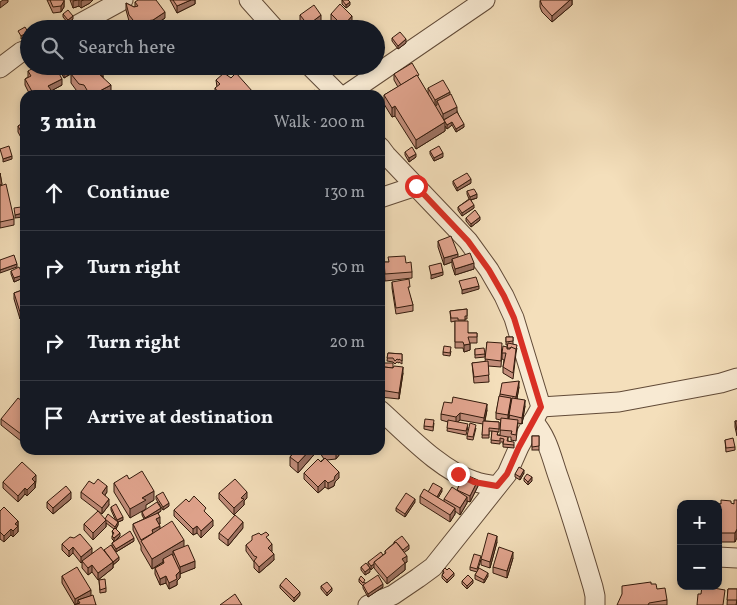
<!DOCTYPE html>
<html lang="en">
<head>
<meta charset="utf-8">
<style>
  body { margin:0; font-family:Vollkorn,serif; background:#242831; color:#f1f3f6 }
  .controls { position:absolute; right:15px; bottom:15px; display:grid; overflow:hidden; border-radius:10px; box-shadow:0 2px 8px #0003 }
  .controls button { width:45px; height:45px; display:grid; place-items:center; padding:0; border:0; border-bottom:1px solid #363941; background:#171b24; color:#f1f3f6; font:25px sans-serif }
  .stop { position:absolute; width:15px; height:15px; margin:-11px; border:4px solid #d93025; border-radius:50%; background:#fff }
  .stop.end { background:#d93025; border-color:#fff; box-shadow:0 1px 5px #0008 }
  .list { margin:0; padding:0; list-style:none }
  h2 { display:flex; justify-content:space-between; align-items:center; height:65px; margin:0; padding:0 20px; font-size:21px }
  h2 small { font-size:16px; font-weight:400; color:#9ea1a6 }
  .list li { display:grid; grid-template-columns:32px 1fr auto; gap:15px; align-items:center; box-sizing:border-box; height:75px; padding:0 20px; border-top:1px solid #363941 }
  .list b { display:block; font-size:19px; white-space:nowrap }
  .list em { font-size:16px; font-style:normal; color:#9ea1a6 }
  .icon { flex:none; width:28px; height:28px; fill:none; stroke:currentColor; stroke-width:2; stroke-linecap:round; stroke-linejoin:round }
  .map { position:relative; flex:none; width:737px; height:605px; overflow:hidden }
  .search { position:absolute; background:#171b24; box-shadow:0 2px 8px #0003; left:20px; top:20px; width:365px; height:55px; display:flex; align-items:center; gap:12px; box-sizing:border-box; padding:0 18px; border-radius:28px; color:#9ea1a6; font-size:19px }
  .panel { position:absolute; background:#171b24; box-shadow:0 2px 8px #0003; left:20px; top:90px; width:365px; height:365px; border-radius:15px }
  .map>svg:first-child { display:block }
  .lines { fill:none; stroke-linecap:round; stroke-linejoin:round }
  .minor-casing { stroke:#624b38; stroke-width:21 }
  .minor { stroke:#f8ead3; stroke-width:19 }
  .wall { fill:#c28d7a; stroke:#321a0c; fill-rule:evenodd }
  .shaded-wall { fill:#9e7363; stroke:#321a0c }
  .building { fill:#e1a48e; stroke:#321a0c }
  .route { stroke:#d93025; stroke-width:6 }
</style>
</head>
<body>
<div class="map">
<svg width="737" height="605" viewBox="0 0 737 605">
  <rect width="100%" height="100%" fill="#f4dfbb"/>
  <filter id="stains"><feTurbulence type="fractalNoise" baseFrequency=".004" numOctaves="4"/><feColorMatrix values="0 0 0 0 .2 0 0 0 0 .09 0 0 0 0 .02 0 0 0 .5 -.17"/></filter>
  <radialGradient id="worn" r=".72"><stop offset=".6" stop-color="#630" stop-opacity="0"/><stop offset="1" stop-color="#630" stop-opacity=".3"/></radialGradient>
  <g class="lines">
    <defs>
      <g id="minor">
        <path d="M249,0L275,29"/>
        <path d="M70,29L123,0"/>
        <path d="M310,66L339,95"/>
        <path d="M0,68L21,52L29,49"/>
        <path d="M346,95L485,0"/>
        <path d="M380,198L416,186"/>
        <path d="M541,407L619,402L721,383L737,378"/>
        <path d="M380,410C406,433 441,471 474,481C481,484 489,485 497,486"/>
        <path d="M533,421C548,438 551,456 558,476C571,513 582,550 593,587L595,596V605"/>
        <path d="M718,557L737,558"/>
        <path d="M368,605L393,595L418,578L433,567L507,474L519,447L541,407L514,318L504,296L489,270L468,241L386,155L380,147"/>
      </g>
    </defs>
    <use href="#minor" class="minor-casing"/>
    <use href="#minor" class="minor"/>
  </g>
  <g class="wall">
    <path d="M47,0H64V7L61,12L53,13Z"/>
    <path d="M70,0H93L90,3L81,8L79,6L73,8Z"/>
    <path d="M170,0H195V4L177,13Z"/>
    <path d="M342,0L350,5L346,8L342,4Z"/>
    <path d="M572,0V5L552,22L542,12L540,7V1Z"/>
    <path d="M135,2L165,18L153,26L146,27L142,29H135L129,21L126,10V3L134,7H135Z"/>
    <path d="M63,14L73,19L68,23L63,17Z"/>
    <path d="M331,14L352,22L346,29H339L331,20Z"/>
    <path d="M300,15L321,22L312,29H306L300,21Z"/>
    <path d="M392,38L406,43L398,49L392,41Z"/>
    <path d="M57,66H101L103,77L111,95H84L79,94L71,83V74L64,78Z"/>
    <path d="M28,71L62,85L51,91V95H30L25,85V79L28,77Z"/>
    <path d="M394,74L419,79L431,99L428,94V88L450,95L464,127L456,132L452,125L447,129L445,126V131L416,149L395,116L392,117L384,104V95L398,87L394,80Z"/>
    <path d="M216,80L253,95H215V88L217,87Z"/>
    <path d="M25,122V145L18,132V126Z"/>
    <path d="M430,151L443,157L434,161L430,154Z"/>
    <path d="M405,152L416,157L409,162L405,155Z"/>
    <path d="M0,173L2,185L14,219V225L0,228Z"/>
    <path d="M453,181L471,183L457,191L453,184Z"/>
    <path d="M467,191L477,198L471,200L474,208L462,216L458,210V207L469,199L467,194Z"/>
    <path d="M466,218L480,220L471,227L466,221Z"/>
    <path d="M438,241L458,258L474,269L455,275L452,266V262L444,265L438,247Z"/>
    <path d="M384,262L406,263L412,272V278L385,281Z"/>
    <path d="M11,271L23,278L14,282L11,274Z"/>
    <path d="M392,282L410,293H409L413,305V311L396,314L392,288Z"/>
    <path d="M25,289V317L20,319L14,299V293Z"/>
    <path d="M467,309V319H465V321L468,333H477V343H470V350L464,352L463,348H455V321L451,322L450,311Z"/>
    <path d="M506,337H513V344L517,348L516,353L513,379L503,373V367L504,360L502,359V353L507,347L508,345H506Z"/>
    <path d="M487,342L502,350L501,367L488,366L489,382L474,383L472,363L485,362Z"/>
    <path d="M475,349L485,354V357L475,358Z"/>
    <path d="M451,351L450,356L443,355V352Z"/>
    <path d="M388,353L402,354V364L399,362V363L397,362L395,364L393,362L387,361Z"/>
    <path d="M380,363L403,373L399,399L380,397V390L383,373H380Z"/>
    <path d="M519,387L517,398L525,406L522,424L518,423L516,441L511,440V437H508V441L514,445V448L503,447V442H500V444L491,443L492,431H489V438H482L483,424L460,420L457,422L468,427L466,435L447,431L448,422L441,420V414L487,410L485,421L499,422V432H495L498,435H500L501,420L496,419V413L500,394ZM511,403L509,419H508Z"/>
    <path d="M25,403L21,441L1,425V419Z"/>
    <path d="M735,421H737V436L735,427Z"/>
    <path d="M434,423L433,431L424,429V426Z"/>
    <path d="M476,428L473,440L467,439V436Z"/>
    <rect x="532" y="436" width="7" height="14"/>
    <path d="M725,440L735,447V450L726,452Z"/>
    <path d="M277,450H290L289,452H278Z"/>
    <path d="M296,450H343L336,459L327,460L339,478L335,482L334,486L328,489L325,487L318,493L304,479V473L324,459L318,450L298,473L290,466V457Z"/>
    <path d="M524,473L520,480L515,477V474Z"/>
    <path d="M524,478L532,481L528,485L524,481Z"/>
    <path d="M129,479L154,500L146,505L130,518L114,492V483Z"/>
    <path d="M36,481L35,488L27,496L25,494L18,502L3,488V482Z"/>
    <path d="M94,484L107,492L105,495L109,505L102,514L81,498V492Z"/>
    <path d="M478,486L470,502L467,501V503L460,515L455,511V514L450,522L420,503V496L428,492L442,491L438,498L444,502V499L457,491V490Z"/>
    <path d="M219,493L247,498L244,501V505L234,515L219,499Z"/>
    <path d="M156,496L169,506L163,510L156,499Z"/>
    <path d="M71,499L53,514L47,508V502Z"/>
    <path d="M737,500L735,542H721V538L718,537V504H734Z"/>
    <path d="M189,502L206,513L213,526L201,538L197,533L193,535L174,516V510Z"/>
    <path d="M415,502L405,517L396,511V508Z"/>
    <path d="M111,507L123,520L118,522V525L116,529L120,536L116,540L134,541L116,552L112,546V543L114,541L112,539V536L113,535L112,531L114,529L106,523V527L93,540L84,530V524L105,519L116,521L111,510Z"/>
    <path d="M0,511L18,521V532L13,537L11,535L4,542L0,539Z"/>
    <path d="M161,511L158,513L160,524H159L160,529L184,547L195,568L180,573V578L177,581V585L169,589L166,583L160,585L155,574V568L163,564V562L152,569L141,550V546L133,530V524L144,519L142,515V512Z"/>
    <path d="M243,528L228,546L219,539V533Z"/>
    <path d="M261,535L269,540L274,560L259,573L254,568V562L246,551V545Z"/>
    <path d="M394,542L409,549L404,552L407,562L405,563V570L387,584L374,568V567L371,570L368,565V562L385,554V551L394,543Z"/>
    <path d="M497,542L490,568L481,565V559Z"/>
    <path d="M62,544L92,554L104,551V550L119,560L113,565V568L98,580L92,572L88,575L82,568V562L81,563L73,553L69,557L62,550Z"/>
    <path d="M513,558L507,578L493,573V567Z"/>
    <path d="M481,560L477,572L488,576L484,583L475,579V575L477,572L470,570V567Z"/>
    <path d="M361,567L370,572L365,575L361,570Z"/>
    <path d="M443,570L454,576L447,583L442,578V575L443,573Z"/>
    <path d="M62,576L91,596L96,605H75L62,583Z"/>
    <path d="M359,579L365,583L383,587L368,597L363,588V586L359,582Z"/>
    <path d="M99,580L106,588V592L100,593Z"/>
    <path d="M462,581L473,583L467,589L462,584Z"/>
    <path d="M651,584L657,589L667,600V605H617Z"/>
    <path d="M280,585L300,595L294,602L280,588Z"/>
    <path d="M321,586L332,591L327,596L321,589Z"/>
    <path d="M728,589H737V605H727Z"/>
  </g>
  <g class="shaded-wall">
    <path d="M3,0H8V2L0,8V2Z"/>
    <path d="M78,0H79V6L73,8V1Z"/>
    <path d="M84,0H93L90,3L81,8V1Z"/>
    <path d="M191,0H195V4L177,13V6Z"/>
    <path d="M570,0H572V5L552,22V16Z"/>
    <path d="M64,1V7L61,12V6Z"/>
    <path d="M350,2V5L346,8V5Z"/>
    <path d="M165,12V18L153,26V20Z"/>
    <path d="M321,15V22L312,29H308V25Z"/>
    <path d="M73,16V19L68,23V20Z"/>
    <path d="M352,16V22L346,29H343V26Z"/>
    <path d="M146,21V27L142,29H137V25Z"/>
    <path d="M28,32V35L21,39V36Z"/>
    <path d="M406,39V43L398,49V46Z"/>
    <path d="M68,66H82L64,78V69Z"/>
    <path d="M173,66H178L173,70Z"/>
    <path d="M103,68V77L98,73Z"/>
    <path d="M62,79V85L51,91V95H42L48,86Z"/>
    <path d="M111,85V95H92Z"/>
    <path d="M450,92V99L437,101V105L435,106V100Z"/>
    <path d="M395,106V116L392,117V108Z"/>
    <path d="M457,107V113L443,120V114Z"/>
    <path d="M445,122V131L416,149V140Z"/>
    <path d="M452,122V125L447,129V125Z"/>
    <path d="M464,124V127L456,132V129Z"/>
    <path d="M443,153V157L434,161V158Z"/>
    <path d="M416,154V157L409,162V158Z"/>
    <path d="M12,156V159L3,162V159Z"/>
    <path d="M471,179V183L457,191V188Z"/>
    <path d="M477,194V198L470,200V197Z"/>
    <path d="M474,205V208L462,216V213Z"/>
    <path d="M23,213V217L15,218V215Z"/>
    <path d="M480,217V220L471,227V224Z"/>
    <path d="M25,243V250L22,251V244Z"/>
    <path d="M458,254V260L452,259V262L444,265V258Z"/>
    <path d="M474,263V269L455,275V269Z"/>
    <path d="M17,264V267L0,273V270Z"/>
    <path d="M443,272V275L431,279V275Z"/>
    <path d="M23,275V278L14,282V278Z"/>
    <path d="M479,286V289L462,294V290Z"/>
    <path d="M25,311V317L20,319V312Z"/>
    <path d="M470,344V350L464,352V345Z"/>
    <path d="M403,367V373L399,399V393Z"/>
    <path d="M519,381V387L516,404V397Z"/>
    <path d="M511,398V404L508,421V415Z"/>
    <path d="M525,400V406L522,424V418Z"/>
    <path d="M487,404V410L484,424V418Z"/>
    <path d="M460,413V420L456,423V417Z"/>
    <path d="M25,430V436L21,441V434Z"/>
    <path d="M310,450H318L298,473V463Z"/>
    <path d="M336,450H343L336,459Z"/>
    <path d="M524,470V473L520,480V477Z"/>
    <path d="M339,472V478L335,482L334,486L328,489V483Z"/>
    <path d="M36,475V481L32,485V479Z"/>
    <path d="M532,477V481L528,485V482Z"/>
    <path d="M325,480V487L318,493V487Z"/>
    <path d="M478,480V486L470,502V496Z"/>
    <path d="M35,482V488L27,496V490Z"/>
    <path d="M107,486V492L102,499V493Z"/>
    <path d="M25,488V494L18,502V496Z"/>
    <path d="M442,488V491L437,500V497Z"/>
    <path d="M154,491V500L146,505V509L130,518V509L142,498Z"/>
    <path d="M71,492V499L53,514V508Z"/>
    <path d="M247,492V498L244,501V505L234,515V508L241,498Z"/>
    <path d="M467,497V503L460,515V508Z"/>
    <path d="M109,499V505L102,514V508Z"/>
    <path d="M415,499V502L405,517V514Z"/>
    <path d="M169,503V506L163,510V507Z"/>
    <path d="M161,508V511L145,521V518Z"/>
    <path d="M455,508V514L450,522V515Z"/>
    <path d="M123,517V520L118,522V525L115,530V527L117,523V520Z"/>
    <path d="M160,517V524L156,525V519Z"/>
    <path d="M106,520V527L93,540V533Z"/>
    <path d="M213,520V526L201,538V531Z"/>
    <path d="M18,521V532L13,537V531L15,524Z"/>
    <path d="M243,522V528L228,546V540Z"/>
    <path d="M160,526V533L144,545L152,530Z"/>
    <path d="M197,526V533L193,535V529Z"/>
    <path d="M11,529V535L4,542V536Z"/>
    <path d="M737,529V538L735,542V533Z"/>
    <path d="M120,533V536L114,542V538Z"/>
    <path d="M497,536V542L490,568V562Z"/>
    <path d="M134,538V541L116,552V549Z"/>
    <path d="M184,540V549L173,551V556L163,559V562L152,569V559Z"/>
    <path d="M272,544V551L268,554V548Z"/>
    <path d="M409,545V549L401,555V551Z"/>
    <path d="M73,547V553L69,557V551Z"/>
    <path d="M92,548V554L81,563V557Z"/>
    <path d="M513,552V558L507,578V571Z"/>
    <path d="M274,554V560L259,573V567Z"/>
    <path d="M407,556V562L405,563V570L387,584V578L402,559Z"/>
    <path d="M119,557V560L113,565V562Z"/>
    <path d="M195,561V568L180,574V567Z"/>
    <path d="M113,562V568L98,580V573Z"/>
    <path d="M374,564V567L371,570V566Z"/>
    <path d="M92,565V572L88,575V568Z"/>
    <path d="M370,568V572L365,575V572Z"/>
    <path d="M180,571V578L177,581V585L169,589V583Z"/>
    <path d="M454,573V576L447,583V580Z"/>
    <path d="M488,573V576L484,583V580Z"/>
    <path d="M166,576V583L160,585V579Z"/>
    <path d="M473,580V583L467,589V586Z"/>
    <path d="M383,584V587L368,597V594Z"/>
    <path d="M332,588V591L327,596V593Z"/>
    <path d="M91,590V596L78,600V603L75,605V599Z"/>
    <path d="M300,592V595L294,602V598Z"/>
  </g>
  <g class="building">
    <path d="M50,0H64V1L61,6L53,7Z"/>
    <path d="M138,0H156L165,12L153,20L146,21L137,25L129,15L126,3L134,7L138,6L135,2Z"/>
    <path d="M173,0H191L177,6Z"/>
    <path d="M342,0H348L350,2L346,5Z"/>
    <path d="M540,0H570L552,16L542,5Z"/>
    <path d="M340,4L352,16L343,26L331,14Z"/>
    <path d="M314,5L321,15L308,25L300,15Z"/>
    <path d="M68,10L73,16L68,20L63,14Z"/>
    <path d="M360,22L366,29H353Z"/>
    <path d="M25,27L28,32L21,36L18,31Z"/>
    <path d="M400,32L406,39L398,46L392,38Z"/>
    <path d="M412,63L419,75L417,76V75L401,85L394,74Z"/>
    <path d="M37,66H55L62,79L48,86L51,90L42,95H34L25,79L31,76L28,71Z"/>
    <path d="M79,66H101L103,68L98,73L111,85L92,95H90L84,85L79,84L71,74Z"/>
    <path d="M224,73L231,78L236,73L253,92L249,95H220L215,88L220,84L216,80Z"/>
    <path d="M417,75L445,122L416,140L395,106L392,108L384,95Z"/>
    <path d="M443,80L450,92L435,100L428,88Z"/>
    <path d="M315,90L319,95H308Z"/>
    <path d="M451,94L457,107L443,114L437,101Z"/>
    <path d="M457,112L464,124L456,129L452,122L447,125L444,120Z"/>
    <path d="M25,122V139L18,126Z"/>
    <path d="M9,146L12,156L3,159L0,149Z"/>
    <path d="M439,146L443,153L434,158L430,151Z"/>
    <path d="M412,147L416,154L409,158L405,152Z"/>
    <path d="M0,173L2,184L0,185Z"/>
    <path d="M467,173L471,179L457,188L453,181Z"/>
    <path d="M6,184L14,219L0,222V186Z"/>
    <path d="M474,189L477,194L470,197L467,191Z"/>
    <path d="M470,199L474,205L462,213L458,207Z"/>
    <path d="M21,207L23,213L15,215L14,208Z"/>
    <path d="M475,210L480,217L471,224L466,218Z"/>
    <path d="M24,229H25V243L22,244Z"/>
    <path d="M451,236L458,254L444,258L438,241Z"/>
    <path d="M470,253L474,263L455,269L452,259Z"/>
    <path d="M14,255L17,264L0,270V260Z"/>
    <path d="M405,256L406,263L411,262L412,272L385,274L384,262H389L388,257Z"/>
    <path d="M441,263L443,272L431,275L429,266Z"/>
    <path d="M19,267L23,275L14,278L11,271Z"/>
    <path d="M476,277L479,286L462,290L459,281Z"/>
    <path d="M409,279L410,287H408L413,305L396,308L392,282Z"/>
    <path d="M25,289V311L20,312L14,293Z"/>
    <path d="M467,309V316H465V320H458V318H451L450,311Z"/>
    <path d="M455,321H468V333H477V337H468L470,344L464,345L463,342H455Z"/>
    <path d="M506,337H513V341L506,342Z"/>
    <path d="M487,342L502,343L501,361L485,359Z"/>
    <path d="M508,343L517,345L516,350L511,347L510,348H507Z"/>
    <path d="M444,346L451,347L450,353L443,352Z"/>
    <path d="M503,346L507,347V349H510L511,347L516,349L513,373L503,367L506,353H502Z"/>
    <path d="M484,348L485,354L475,355V349Z"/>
    <path d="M388,353L402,354V361L399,359V360L397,359L395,361L393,358H387Z"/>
    <path d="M488,361L489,375L474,377L472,363Z"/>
    <path d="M380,363H393V368L384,367L383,370H380Z"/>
    <path d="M394,366L403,367L399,393L380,390L384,367L393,368Z"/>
    <path d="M519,381L516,397L500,394L502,383Z"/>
    <path d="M499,396L511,398L508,415L496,413Z"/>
    <path d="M453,397L487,404L484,418L460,413L456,417L441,414L444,402L452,403Z"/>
    <path d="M18,398L25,403V406L22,410L25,412V430L21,434L1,419Z"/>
    <path d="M512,398L525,400L522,418L509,415Z"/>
    <path d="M501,418L518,420L516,435L511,434L512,431L500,430Z"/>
    <path d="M425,419L434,420L433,427L424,426Z"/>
    <path d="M448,420L468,424L466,431L447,428Z"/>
    <path d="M483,421L499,422V429L489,428V435H482Z"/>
    <path d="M735,421H737V430Z"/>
    <path d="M470,423L476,425L473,437L467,436Z"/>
    <path d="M492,431L498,432L497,435L508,437L507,441L514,442V445L503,444L504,439L500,438V441L491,440Z"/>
    <path d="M532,436H539V446L532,447Z"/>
    <path d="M733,438L735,447L726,448L725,440Z"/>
    <path d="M296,450H310L298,463L290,457Z"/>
    <path d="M325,458L339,472L335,476L334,480L328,483L325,480L318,487L304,473L318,459L321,462Z"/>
    <path d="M22,462L36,475L32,479L35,482L27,490L25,488L18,496L3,482Z"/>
    <path d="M519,467L524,470L520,477L515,474Z"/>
    <path d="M142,471L154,491L142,498L146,500L130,509L114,483L127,475L129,479Z"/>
    <path d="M464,474L478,480L470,496L457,490Z"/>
    <path d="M527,474L532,477L528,482L524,478Z"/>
    <path d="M98,479L107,486L102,493L109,499L102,508L81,492L89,481L94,484Z"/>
    <path d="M235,479L247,492L241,498L244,499L234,508L219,493Z"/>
    <path d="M433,483L442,488L437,497L428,492Z"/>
    <path d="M66,486L71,492L53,508L47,502Z"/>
    <path d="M452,487L467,497L460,508L444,499Z"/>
    <path d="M424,489L455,508L450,515L420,496Z"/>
    <path d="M163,492L169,503L163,507L156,496Z"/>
    <path d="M406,493L415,499L405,514L396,508Z"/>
    <path d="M194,496L206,508L204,511L213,520L201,531L197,526L193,529L174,510L186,499L189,502Z"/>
    <path d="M721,500L731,501V503L734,504V500H737V529L735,533H721V528H718V504H716H721Z"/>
    <path d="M157,502L161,508L145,518L142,512Z"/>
    <path d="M116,504L123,517L117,520L111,507Z"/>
    <path d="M4,507L18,521L15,524L18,526L13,531L11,529L4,536L0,532V511Z"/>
    <path d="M98,511L106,520L93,533L84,524Z"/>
    <path d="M158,513L160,517L156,519L160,526L152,530L153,533L141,540L133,524Z"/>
    <path d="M108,514L118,522L115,527L105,519Z"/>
    <path d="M235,515L243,522L228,540L219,533Z"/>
    <path d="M172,521L184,540L152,559L141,541Z"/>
    <path d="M115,528L120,533L114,538L112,536L114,533L112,531Z"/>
    <path d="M130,531L134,538L116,549L112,543Z"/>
    <path d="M266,532L269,535L266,537L272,544L268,548L274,554L259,567L254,561L257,557L254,556L246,545L252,540V536L259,533L261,535Z"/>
    <path d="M488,533L497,536L490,562L481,559Z"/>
    <path d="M80,534L92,548L81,557L73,547L69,551L62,544L70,537L74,538Z"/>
    <path d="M402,536L409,545L403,550L396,542L395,543L394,542Z"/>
    <path d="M396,542L407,556L402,559L405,563L387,578L374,562L386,553L385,551Z"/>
    <path d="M111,545L119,557L113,562L104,550Z"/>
    <path d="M188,545L195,561L180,567L173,551Z"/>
    <path d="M101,547L113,562L98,573L92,565L88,568L82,561Z"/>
    <path d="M499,547L513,552L507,571L493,567Z"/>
    <path d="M381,552L383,555L374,562V564L371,566L368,562Z"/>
    <path d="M172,554L180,571L176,575L177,579L169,583L166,576L160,579L155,568L164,563L163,559Z"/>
    <path d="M474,554L481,556L477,569L470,567Z"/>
    <path d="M366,563L370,568L365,572L361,567Z"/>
    <path d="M77,567L91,590L75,599L62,576Z"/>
    <path d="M445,568L447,570L449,568L454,573L447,580L442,575L444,573L443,570Z"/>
    <path d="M479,568L488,573L484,580L475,575Z"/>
    <path d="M378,575L383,584L368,594L363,585Z"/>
    <path d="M468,575L473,580L467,586L462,581Z"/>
    <path d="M361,576L365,580L363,583L359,579Z"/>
    <path d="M286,578L300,592L294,598L280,585Z"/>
    <path d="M105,579L106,588L100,590L99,580Z"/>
    <path d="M327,582L332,588L327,593L321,586Z"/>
    <path d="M651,582V584H656L657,589L665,588L667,600L649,603L648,605H617L622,594V586Z"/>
    <path d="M702,586L725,590L723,605H697L698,594H701Z"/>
    <path d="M728,589H737V605H736L737,600H727Z"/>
    <path d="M235,594L242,605H220Z"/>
    <path d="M93,595L96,605H74L80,603L78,600Z"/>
  </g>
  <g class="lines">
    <path class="route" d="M416,186L468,241L489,270L504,296L514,318L541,407L519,447L507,474L497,486L474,482L458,474"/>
  </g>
  <rect width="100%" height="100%" filter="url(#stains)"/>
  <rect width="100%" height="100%" fill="url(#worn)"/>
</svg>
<div class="controls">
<button>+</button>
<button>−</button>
</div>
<div class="stop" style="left:416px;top:186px"></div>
<div class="stop end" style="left:458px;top:474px"></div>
<div class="search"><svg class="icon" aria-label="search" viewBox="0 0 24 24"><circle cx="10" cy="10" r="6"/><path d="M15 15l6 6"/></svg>Search here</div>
<section class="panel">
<h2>3 min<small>Walk · 200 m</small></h2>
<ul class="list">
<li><svg class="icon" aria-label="ahead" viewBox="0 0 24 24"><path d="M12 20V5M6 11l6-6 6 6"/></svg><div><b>Continue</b></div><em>130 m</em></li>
<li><svg class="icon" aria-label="right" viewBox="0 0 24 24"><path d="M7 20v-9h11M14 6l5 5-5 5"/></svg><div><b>Turn right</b></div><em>50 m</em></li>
<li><svg class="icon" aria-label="right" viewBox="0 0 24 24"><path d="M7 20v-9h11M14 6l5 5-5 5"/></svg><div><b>Turn right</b></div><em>20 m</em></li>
<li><svg class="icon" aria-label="arrive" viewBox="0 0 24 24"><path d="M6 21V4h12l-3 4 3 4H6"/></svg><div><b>Arrive at destination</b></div></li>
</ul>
</section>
</div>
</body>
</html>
